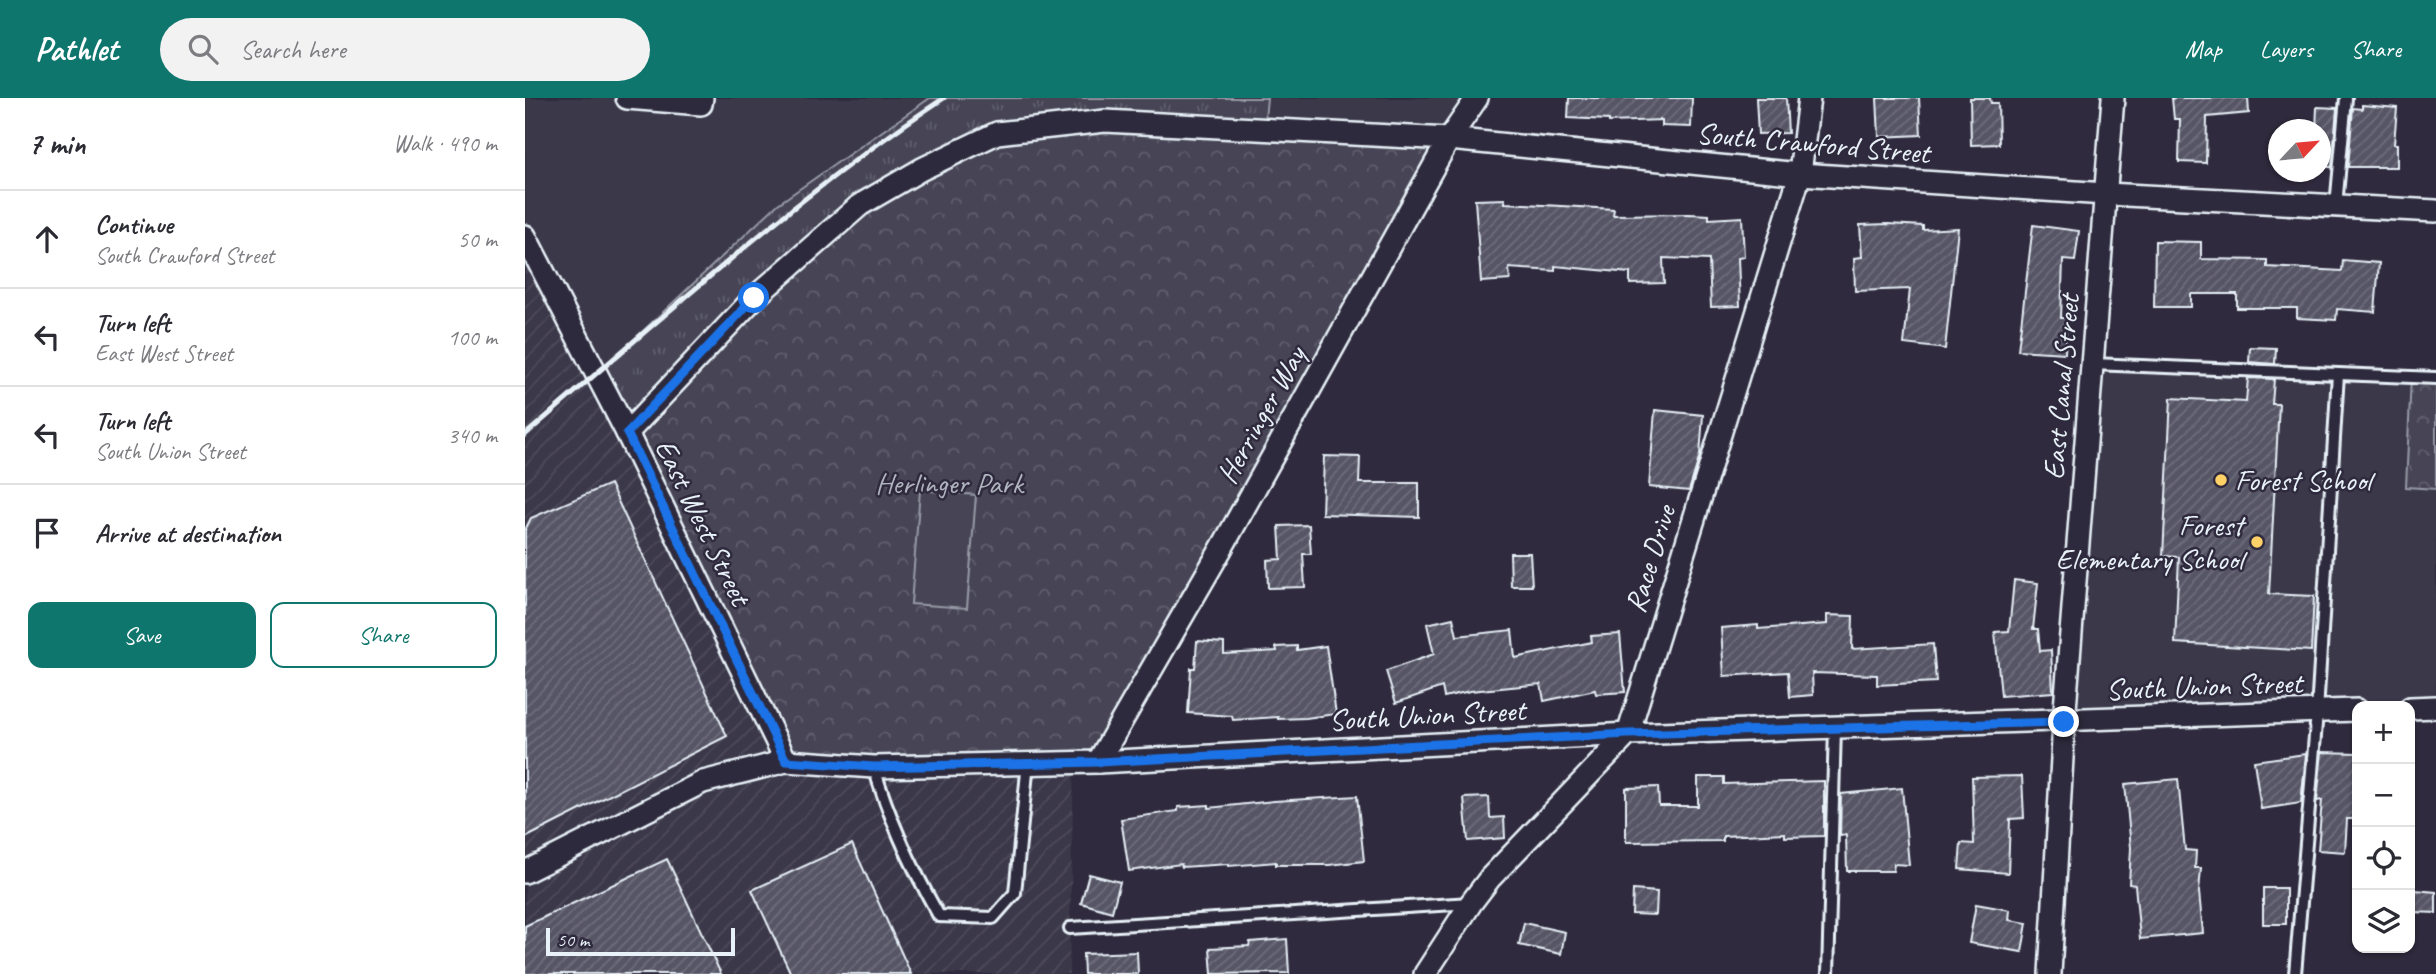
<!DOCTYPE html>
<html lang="en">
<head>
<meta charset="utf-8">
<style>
  body { margin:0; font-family:Caveat,sans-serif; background:#f2f2f3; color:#2b2b33 }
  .controls { position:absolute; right:21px; bottom:21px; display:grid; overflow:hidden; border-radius:14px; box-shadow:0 2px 5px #0004 }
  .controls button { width:63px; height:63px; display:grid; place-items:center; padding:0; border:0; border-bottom:2px solid #e1e1e2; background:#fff; color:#2b2b33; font:35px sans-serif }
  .compass { position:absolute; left:1743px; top:21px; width:63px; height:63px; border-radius:50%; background:#fff; box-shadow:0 2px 5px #0004; rotate:64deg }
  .scale { position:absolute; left:21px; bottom:18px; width:189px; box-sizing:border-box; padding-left:7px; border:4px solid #e8f1f8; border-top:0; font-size:19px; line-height:24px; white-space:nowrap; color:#e8f1f8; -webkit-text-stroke:5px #2f2a3d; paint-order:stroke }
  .stop { position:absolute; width:21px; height:21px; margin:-16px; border:5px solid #1a73e8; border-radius:50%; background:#fff }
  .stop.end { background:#1a73e8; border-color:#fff; box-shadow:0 2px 7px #0008 }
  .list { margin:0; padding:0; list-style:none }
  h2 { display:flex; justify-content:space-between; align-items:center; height:91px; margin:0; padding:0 28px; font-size:30px }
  h2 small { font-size:23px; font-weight:400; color:#7c7c81 }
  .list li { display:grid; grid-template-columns:46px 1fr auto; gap:21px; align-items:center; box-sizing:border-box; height:98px; padding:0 28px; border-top:2px solid #e1e1e2 }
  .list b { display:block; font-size:26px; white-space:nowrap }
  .list p { margin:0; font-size:23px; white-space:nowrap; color:#7c7c81 }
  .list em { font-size:23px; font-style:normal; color:#7c7c81 }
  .actions { display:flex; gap:14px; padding:21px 28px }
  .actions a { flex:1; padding:16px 0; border:2px solid #0f766e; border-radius:14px; text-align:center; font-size:24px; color:#0f766e }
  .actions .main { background:#0f766e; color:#fff }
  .icon { flex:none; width:38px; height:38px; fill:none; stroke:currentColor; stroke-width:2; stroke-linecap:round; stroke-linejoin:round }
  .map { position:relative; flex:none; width:1911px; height:876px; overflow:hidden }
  header { display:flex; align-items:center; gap:42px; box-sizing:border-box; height:98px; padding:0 35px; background:#0f766e; color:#fff }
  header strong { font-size:33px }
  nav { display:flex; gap:38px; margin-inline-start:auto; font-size:24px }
  .search { width:490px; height:63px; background:#f2f2f3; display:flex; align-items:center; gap:18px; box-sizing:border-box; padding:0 24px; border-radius:38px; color:#7c7c81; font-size:26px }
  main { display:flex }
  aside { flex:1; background:#fff }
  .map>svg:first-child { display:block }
  .built { fill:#3b3749 }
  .industrial { fill:url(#industrial-furrows) }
  .grass { fill:url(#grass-tufts); stroke:#979aa6; stroke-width:2 }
  .forest { fill:url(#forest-crowns); stroke:#979aa6; stroke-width:2 }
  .pitch { fill:#464455; stroke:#979aa6; stroke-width:2 }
  .building { fill:url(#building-hatch); stroke:#e8f1f8; stroke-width:2 }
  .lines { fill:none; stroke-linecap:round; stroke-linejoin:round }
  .lane-casing { stroke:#e8f1f8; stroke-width:16 }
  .street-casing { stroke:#e8f1f8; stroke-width:26 }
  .lane { stroke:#2f2a3d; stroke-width:10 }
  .street { stroke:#2f2a3d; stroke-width:21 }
  .rail { stroke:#e8f1f8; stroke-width:5 }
  .route { stroke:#1a73e8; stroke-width:9 }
  .poi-dot { fill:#ffd166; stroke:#2f2a3d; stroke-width:2.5 }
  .labels { text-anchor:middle; stroke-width:5; stroke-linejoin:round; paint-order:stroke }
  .street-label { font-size:30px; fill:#e8f1f8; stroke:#2f2a3d }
  .poi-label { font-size:30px; fill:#e8f1f8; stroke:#2f2a3d; text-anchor:start }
  .park-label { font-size:30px; fill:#afb4bf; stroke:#2f2a3d }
</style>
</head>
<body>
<header>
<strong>Pathlet</strong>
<div class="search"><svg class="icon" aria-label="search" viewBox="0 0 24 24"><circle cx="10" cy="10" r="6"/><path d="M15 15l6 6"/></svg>Search here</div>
<nav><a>Map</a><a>Layers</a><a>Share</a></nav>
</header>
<main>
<aside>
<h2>7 min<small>Walk · 490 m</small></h2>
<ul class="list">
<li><svg class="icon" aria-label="ahead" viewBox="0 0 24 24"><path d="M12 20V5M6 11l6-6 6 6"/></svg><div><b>Continue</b><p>South Crawford Street</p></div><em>50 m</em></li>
<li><svg class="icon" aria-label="left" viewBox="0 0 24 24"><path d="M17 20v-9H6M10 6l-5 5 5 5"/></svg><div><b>Turn left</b><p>East West Street</p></div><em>100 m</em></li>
<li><svg class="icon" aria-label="left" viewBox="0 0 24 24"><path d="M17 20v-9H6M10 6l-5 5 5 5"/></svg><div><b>Turn left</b><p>South Union Street</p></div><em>340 m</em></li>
<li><svg class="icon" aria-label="arrive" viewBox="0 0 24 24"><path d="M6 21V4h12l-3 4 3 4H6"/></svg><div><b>Arrive at destination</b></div></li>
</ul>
<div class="actions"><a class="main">Save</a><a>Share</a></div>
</aside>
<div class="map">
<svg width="1911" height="876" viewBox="0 0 1911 876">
  <defs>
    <pattern id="industrial-furrows" width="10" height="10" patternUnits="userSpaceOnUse" patternTransform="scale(1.75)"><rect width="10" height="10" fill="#3b3749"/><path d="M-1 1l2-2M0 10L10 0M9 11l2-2" fill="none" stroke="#4e4b5b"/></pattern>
    <pattern id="grass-tufts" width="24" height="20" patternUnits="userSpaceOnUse" patternTransform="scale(1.75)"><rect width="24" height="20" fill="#464455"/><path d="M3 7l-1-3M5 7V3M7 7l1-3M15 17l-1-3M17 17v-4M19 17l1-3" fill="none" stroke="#615f6e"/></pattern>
    <pattern id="forest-crowns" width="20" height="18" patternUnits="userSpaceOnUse" patternTransform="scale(1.75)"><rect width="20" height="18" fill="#464455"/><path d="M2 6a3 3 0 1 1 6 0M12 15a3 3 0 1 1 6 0" fill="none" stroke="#615f6e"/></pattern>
    <pattern id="building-hatch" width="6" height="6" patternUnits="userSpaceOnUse" patternTransform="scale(1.75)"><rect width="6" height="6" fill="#575565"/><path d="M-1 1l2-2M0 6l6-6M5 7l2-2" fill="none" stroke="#6f6e7c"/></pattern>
  </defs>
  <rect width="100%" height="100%" fill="#2f2a3d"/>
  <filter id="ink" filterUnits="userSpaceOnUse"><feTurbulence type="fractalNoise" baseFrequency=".0143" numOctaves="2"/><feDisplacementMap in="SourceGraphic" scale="14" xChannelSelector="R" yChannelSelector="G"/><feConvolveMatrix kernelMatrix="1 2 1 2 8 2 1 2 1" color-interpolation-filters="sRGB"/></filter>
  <g filter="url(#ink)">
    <g class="built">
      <path d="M0,0H405L253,106L71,277L0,138Z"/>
      <path d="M742,0H952L924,41L739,31Z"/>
      <path d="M1567,266L1911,280V609L1832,608L1539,624Z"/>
    </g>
    <path class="industrial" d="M0,138L71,277L549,664L544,876H0Z"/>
    <path class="grass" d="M405,0H742L739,31L102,335L71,277L253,106Z"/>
    <g class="forest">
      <path d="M580,23L924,41L573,664L261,663L102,335L335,107L472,35Z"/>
      <path d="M1886,278L1911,280V391L1881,389Z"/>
    </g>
    <path class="pitch" d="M395,392L451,397L442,510L386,506Z"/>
    <g class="building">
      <path d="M1044,0H1167L1166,29L1137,28V22L1084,24V22L1043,20Z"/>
      <path d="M1231,0H1261L1263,35L1233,36Z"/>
      <path d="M1352,0H1394L1396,37L1354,39Z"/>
      <path d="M1445,0H1465L1466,5H1473L1474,46L1446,47Z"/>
      <path d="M1647,0H1723L1724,15L1682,19L1681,65L1654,64L1655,21H1649Z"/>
      <path d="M1837,7L1872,10L1869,46H1872V69H1823L1828,10L1837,11Z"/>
      <path d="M1792,9L1812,10L1807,69H1796V32H1791Z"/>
      <path d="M980,101V105L1089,111L1088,117L1164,116L1184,117V121L1217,119L1219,159L1213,160L1215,208L1186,209L1184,162L1138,160L1139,185L1105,186V175L1030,168V173L984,170L985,182L956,184L950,102Z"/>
      <path d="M1363,126L1398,128V132L1433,130L1420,251L1379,246L1385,191L1330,193L1329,160L1337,159L1335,127Z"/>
      <path d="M1508,127L1554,133L1550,163L1538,162L1536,220H1542L1540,255L1493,252Z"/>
      <path d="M1630,143L1676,144V161L1742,162V169L1817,173L1818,162L1854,165L1850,214L1812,211L1811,222L1772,220V210H1712V196H1666V209H1629Z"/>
      <path d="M1725,249L1751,250L1750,266L1724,264Z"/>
      <path d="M1723,280L1749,281L1747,306H1754L1744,496L1789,498L1786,553L1650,545L1654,459L1638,458L1646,300L1721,304Z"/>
      <path d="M1130,312L1178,317L1175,357L1164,393L1124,389Z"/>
      <path d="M799,358L835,359L834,385H894V419L797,416Z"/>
      <path d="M85,386L202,638L0,740V432L6,420Z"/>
      <path d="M784,427L786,456H778L780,489L743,490L742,462L756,461L754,428Z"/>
      <path d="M985,455H1005L1007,488H986Z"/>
      <path d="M1489,482L1513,485L1508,531H1513L1515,553L1526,552L1528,594L1476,598L1470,534L1484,533Z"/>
      <path d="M1302,517L1328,518L1327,551L1408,546L1411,584L1352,587V577L1287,575L1288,597L1265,599L1263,574L1199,578L1196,530L1233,527V531L1302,526Z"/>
      <path d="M928,520L932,538L987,532L990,560L1067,544L1066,538L1095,536L1100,594L1071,596L1070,592L1019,603L1016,586L945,593L919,599L917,589L871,605L861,573L909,556L902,526Z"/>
      <path d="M672,543L699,545V556L752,553L751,549L772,548V552L801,548L811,616L781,620L753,621V619L708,622L707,618L663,615L666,570H670Z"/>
      <path d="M1797,654L1832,655V721H1822L1820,754L1793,752L1797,702L1792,703Z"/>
      <path d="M1781,656L1776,705L1736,711L1729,663Z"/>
      <path d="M1497,678L1499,720L1485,721L1483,775L1434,771L1436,745L1449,746L1447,679Z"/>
      <path d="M1173,679H1199V686L1299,683V738L1260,739V735L1198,738V743L1101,744V690L1133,689L1134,708H1173Z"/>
      <path d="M1653,681L1660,752L1671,753L1670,770H1676L1674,794L1678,835L1615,841L1610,787L1604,786L1606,750L1600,686Z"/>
      <path d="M1377,690L1384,767L1369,766L1368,773H1322L1321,737L1315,738L1316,696Z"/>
      <path d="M832,698L839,763L804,767H751V764L704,768V766L657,769L656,766L604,773L596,721L653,713V709L684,707V710L749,703Z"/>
      <path d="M964,699L965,720L979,719L980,740L943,743L939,700Z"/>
      <path d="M327,746L386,876H266L227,792Z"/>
      <path d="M142,761L196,876H0V828Z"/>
      <path d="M564,776L595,784L587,814L556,805Z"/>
      <rect x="1738" y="790" width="23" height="36"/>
      <path d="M1108,792L1132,794L1131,817L1107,816Z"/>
      <path d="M1890,792L1911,794V815L1889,814Z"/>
      <path d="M1451,806L1485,812L1484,822L1502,825L1497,854L1444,845Z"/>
      <path d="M999,825L1040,834L1036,856L994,847Z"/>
      <path d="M762,841L764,875L687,876L685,850L724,848L725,844Z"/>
      <path d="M612,854L613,876H559L558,856Z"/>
    </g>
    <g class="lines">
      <defs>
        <g id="lane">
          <path d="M1811,108L1821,0"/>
          <path d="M1567,266L1911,280"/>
          <path d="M349,669C364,722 387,770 414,818L468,820L490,795L503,664"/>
          <path d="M545,830L946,805"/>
          <path d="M1303,876L1310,630"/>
          <path d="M1770,876L1792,614L1813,276"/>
        </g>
        <g id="street">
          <path d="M102,0L176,6L177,0"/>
          <path d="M0,138L102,335L261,663"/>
          <path d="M102,335L229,200L335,107L397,71L472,35L580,23L924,41L1275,76L1581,96L1911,113"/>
          <path d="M1885,610L1911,609"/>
          <path d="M573,664L695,453L924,41L952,0"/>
          <path d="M0,774L178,684L261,663L349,669L573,664L1103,636L1832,612"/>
          <path d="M900,876L946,805L965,780L1103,636L1275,76L1284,0"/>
          <path d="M1525,876L1539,624L1588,0"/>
        </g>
      </defs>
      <use href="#lane" class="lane-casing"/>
      <use href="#street" class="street-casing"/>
      <use href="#lane" class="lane"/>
      <use href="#street" class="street"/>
      <path class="rail" d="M0,337C136,221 269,99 419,0"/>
    </g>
  </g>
  <g class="lines" filter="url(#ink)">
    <path class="route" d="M229,200L102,335L261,663L349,669L573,664L1103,636L1539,624"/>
  </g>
  <g class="poi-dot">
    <circle cx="1696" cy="382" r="7"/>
    <circle cx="1732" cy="444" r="7"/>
  </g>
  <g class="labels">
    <g class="street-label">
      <text transform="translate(1288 45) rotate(5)" y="10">South Crawford Street</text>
      <text transform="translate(1536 289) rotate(-85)" y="10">East Canal Street</text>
      <text transform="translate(736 317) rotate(-61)" y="10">Herringer Way</text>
      <text transform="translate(178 424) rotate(64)" y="10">East West Street</text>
      <text transform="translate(1125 461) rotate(-73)" y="10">Race Drive</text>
      <text transform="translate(1679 588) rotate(-2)" y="10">South Union Street</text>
      <text transform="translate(902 617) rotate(-3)" y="10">South Union Street</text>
    </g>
    <g class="poi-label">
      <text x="1710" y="392">Forest School</text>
      <text x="1718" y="437" text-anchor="end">Forest<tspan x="1718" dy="34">Elementary School</tspan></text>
    </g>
    <g class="park-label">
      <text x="424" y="395">Herlinger Park</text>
    </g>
  </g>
</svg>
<div class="controls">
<button>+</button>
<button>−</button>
<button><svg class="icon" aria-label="locate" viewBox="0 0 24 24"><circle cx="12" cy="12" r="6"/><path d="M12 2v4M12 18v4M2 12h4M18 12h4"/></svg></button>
<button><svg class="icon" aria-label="layers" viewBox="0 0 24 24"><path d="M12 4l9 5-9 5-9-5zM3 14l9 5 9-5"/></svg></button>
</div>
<svg class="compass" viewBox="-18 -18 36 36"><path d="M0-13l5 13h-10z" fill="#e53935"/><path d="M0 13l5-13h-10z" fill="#7c7c81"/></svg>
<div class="scale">50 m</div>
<div class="stop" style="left:229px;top:200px"></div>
<div class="stop end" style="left:1539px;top:624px"></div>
</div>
</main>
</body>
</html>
